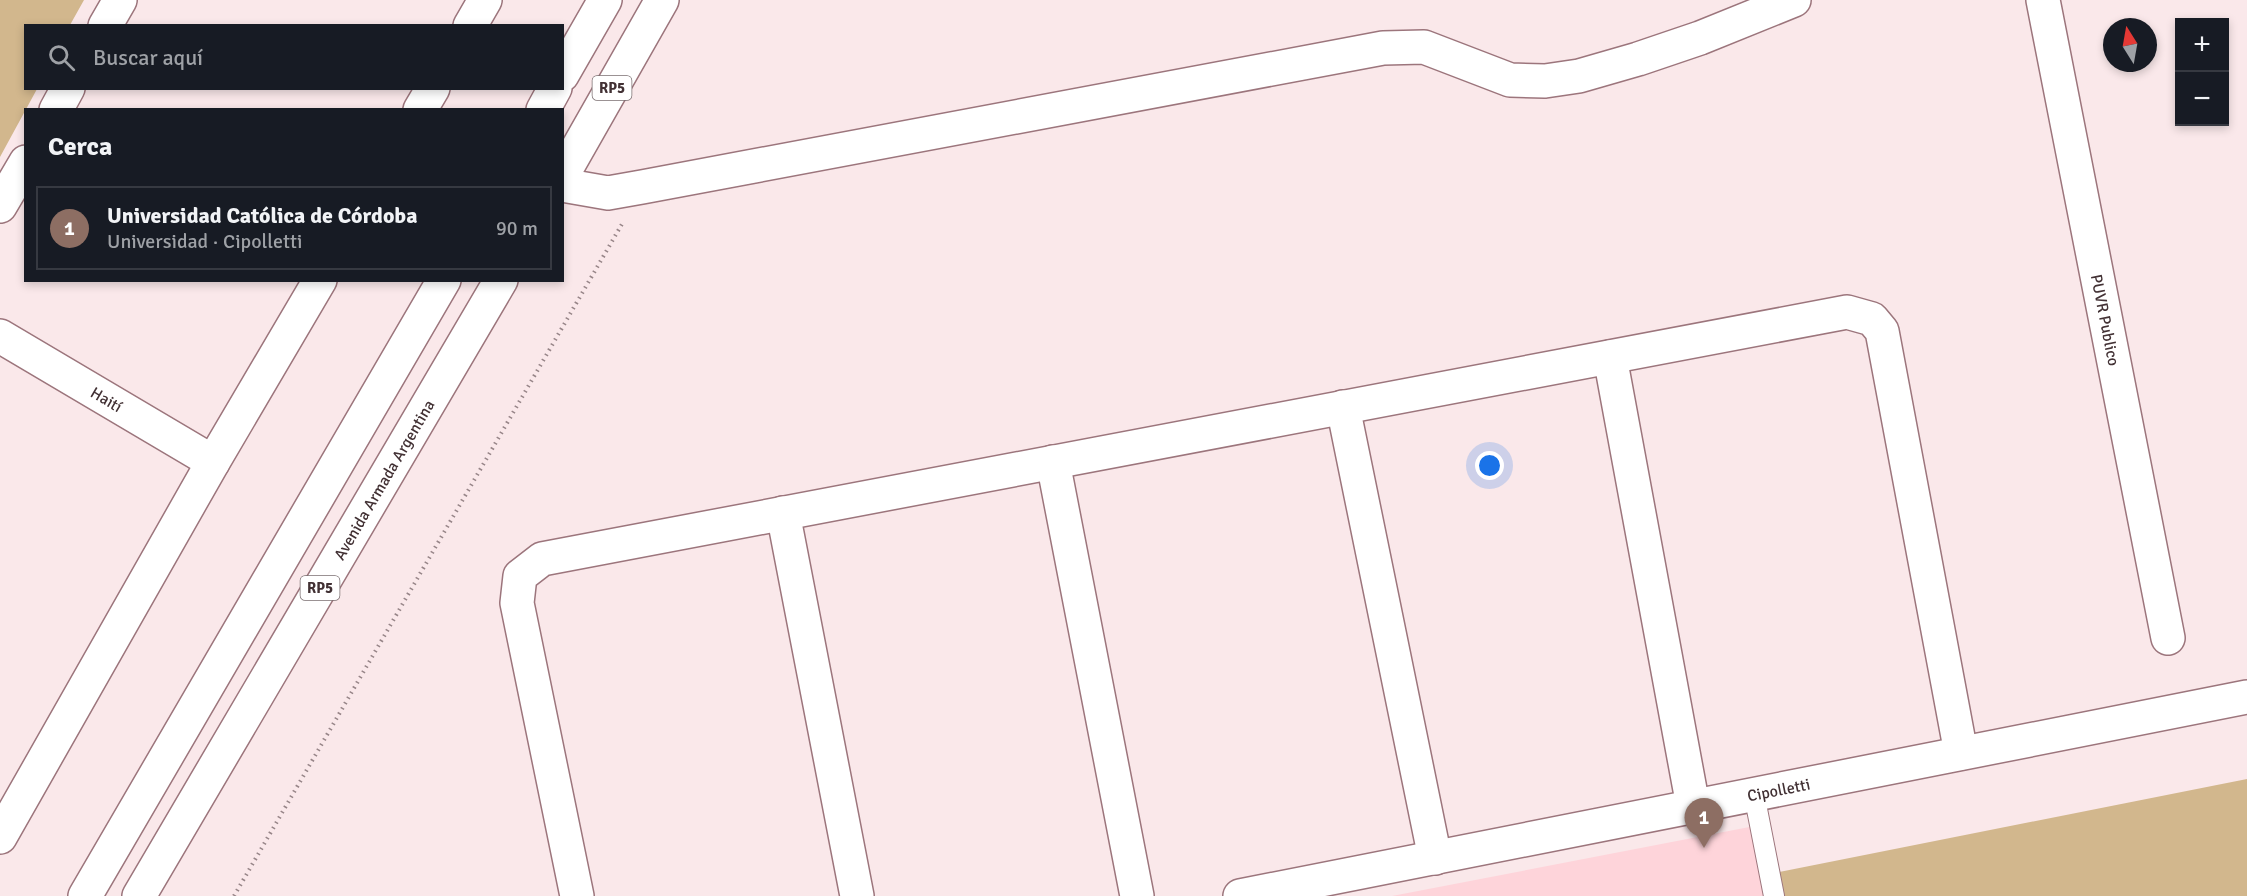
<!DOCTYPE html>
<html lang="es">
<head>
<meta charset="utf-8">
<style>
  body { margin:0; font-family:Signika,sans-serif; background:#242831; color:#f1f3f6 }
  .controls { position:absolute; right:18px; top:18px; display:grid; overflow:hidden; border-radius:0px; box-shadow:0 3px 9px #0003 }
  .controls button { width:54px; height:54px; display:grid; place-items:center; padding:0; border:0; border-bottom:2px solid #363941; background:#171b24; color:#f1f3f6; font:30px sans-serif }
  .compass { position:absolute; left:2103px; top:18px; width:54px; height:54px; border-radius:50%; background:#171b24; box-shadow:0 3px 9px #0003; rotate:349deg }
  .you { position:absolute; left:1490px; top:466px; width:21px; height:21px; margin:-15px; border:4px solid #fff; border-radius:50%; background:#1a73e8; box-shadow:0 0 0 9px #1a73e833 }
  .badge { display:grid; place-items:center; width:39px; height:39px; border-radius:50%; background:#2563eb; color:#fff; font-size:20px; font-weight:700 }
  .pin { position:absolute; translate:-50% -50px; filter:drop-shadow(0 2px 3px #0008) }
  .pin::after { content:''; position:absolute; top:32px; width:21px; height:18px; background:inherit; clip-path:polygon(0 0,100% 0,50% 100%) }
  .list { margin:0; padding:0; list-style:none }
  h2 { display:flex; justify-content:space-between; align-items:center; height:78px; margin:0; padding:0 24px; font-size:26px }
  h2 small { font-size:20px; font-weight:400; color:#9ea1a6 }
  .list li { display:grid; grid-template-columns:39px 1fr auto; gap:18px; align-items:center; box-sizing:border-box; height:84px; margin:0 12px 12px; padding:0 12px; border:2px solid #363941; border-radius:0px }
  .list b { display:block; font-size:22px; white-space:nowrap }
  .list p { margin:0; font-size:20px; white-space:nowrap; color:#9ea1a6 }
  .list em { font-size:20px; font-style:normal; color:#9ea1a6 }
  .icon { flex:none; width:33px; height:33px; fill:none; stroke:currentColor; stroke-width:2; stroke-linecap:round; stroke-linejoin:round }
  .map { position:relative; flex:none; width:2247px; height:896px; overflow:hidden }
  .search { position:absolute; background:#171b24; box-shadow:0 3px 9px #0003; left:24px; top:24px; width:540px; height:66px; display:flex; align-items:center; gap:15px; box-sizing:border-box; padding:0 21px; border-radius:0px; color:#9ea1a6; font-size:22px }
  .panel { position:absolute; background:#171b24; box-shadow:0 3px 9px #0003; left:24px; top:108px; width:540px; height:174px; border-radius:0px }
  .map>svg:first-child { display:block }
  .built { fill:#fed4da }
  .green { fill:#d2b78d }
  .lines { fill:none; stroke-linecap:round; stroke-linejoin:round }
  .lane-casing { stroke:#9c757c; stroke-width:22 }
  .street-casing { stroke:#9c757c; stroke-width:36 }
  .primary-casing { stroke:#9c757c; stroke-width:36 }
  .path { stroke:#978588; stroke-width:4; stroke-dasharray:1.5 4.5; stroke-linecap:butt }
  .lane { stroke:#fff; stroke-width:20 }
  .street { stroke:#fff; stroke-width:33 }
  .primary { stroke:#fff; stroke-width:33 }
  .labels { text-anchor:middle; stroke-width:6; stroke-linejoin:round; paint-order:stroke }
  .shield { fill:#fff; stroke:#7b6f71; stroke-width:1.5 }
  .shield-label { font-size:15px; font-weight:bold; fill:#423134 }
  .street-label { font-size:16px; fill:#423134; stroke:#fff }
</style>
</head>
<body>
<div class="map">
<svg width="2247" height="896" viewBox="0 0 2247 896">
  <rect width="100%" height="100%" fill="#fae8ea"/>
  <path class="built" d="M1765,824L1779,896H1392Z"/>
  <g class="green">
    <path d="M0,0H84L70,25L26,26V88L37,89L0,157Z"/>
    <path d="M2247,779V896H1779L1774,873Z"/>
  </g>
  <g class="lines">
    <defs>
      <path id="lane" d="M1754,794L1774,896"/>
      <g id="street">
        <path id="s1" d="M2043,0L2168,638"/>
        <path d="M105,26L120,0"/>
        <path d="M470,26L485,0"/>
        <path d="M56,110L68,88"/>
        <path d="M420,110L433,88"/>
        <path d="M562,185L608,193L642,187L1383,48L1424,47L1510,80L1545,81L1579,76L1638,59L1700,38L1794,0"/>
        <path d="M0,206L26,162"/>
        <path id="s2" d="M0,336L213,462"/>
        <path d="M1610,357L1693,806"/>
        <path d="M1343,407L1435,858"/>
        <path d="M1053,462L1137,896"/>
        <path d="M783,513L857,896"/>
        <path d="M0,837L213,462L320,280"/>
        <path d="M577,896L517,603L520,576L542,559L1847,312L1872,319L1882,331L1961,753"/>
        <path id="s3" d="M1240,896L2247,697"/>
      </g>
      <g id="primary">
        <path d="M562,75L605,0"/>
        <path d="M543,110L555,88"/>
        <path d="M562,176L662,0"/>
        <path d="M85,896L444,280"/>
        <path id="s4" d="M139,896L501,280"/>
      </g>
    </defs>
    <use href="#lane" class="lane-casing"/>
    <use href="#street" class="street-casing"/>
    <use href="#primary" class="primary-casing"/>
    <path class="path" d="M234,896L622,224"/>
    <use href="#lane" class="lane"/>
    <use href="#street" class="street"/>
    <use href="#primary" class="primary"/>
  </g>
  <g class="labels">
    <g class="shield">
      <rect x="592.5" y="76" width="39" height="24" rx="4.5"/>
      <rect x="300.5" y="576" width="39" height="24" rx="4.5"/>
    </g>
    <g class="shield-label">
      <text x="612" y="93">RP5</text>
      <text x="320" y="593">RP5</text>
    </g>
    <g class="street-label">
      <text dy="6" stroke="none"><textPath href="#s1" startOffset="326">PUVR Publico</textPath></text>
      <text dy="6" stroke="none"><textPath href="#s2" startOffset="124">Haití</textPath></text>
      <text dy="6" stroke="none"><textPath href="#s4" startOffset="483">Avenida Armada Argentina</textPath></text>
      <text dy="6" stroke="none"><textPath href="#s3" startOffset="549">Cipolletti</textPath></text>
    </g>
  </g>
</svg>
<div class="controls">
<button>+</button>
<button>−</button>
</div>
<svg class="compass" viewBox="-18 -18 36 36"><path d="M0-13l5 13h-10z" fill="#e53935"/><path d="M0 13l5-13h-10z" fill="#9ea1a6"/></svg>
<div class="you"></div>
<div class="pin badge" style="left:1704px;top:848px;background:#8d6e63">1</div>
<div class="search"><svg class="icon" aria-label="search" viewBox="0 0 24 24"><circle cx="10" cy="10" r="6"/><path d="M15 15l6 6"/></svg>Buscar aquí</div>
<section class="panel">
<h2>Cerca<small></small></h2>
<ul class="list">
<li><span class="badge" style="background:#8d6e63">1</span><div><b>Universidad Católica de Córdoba</b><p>Universidad · Cipolletti</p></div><em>90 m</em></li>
</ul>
</section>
</div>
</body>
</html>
